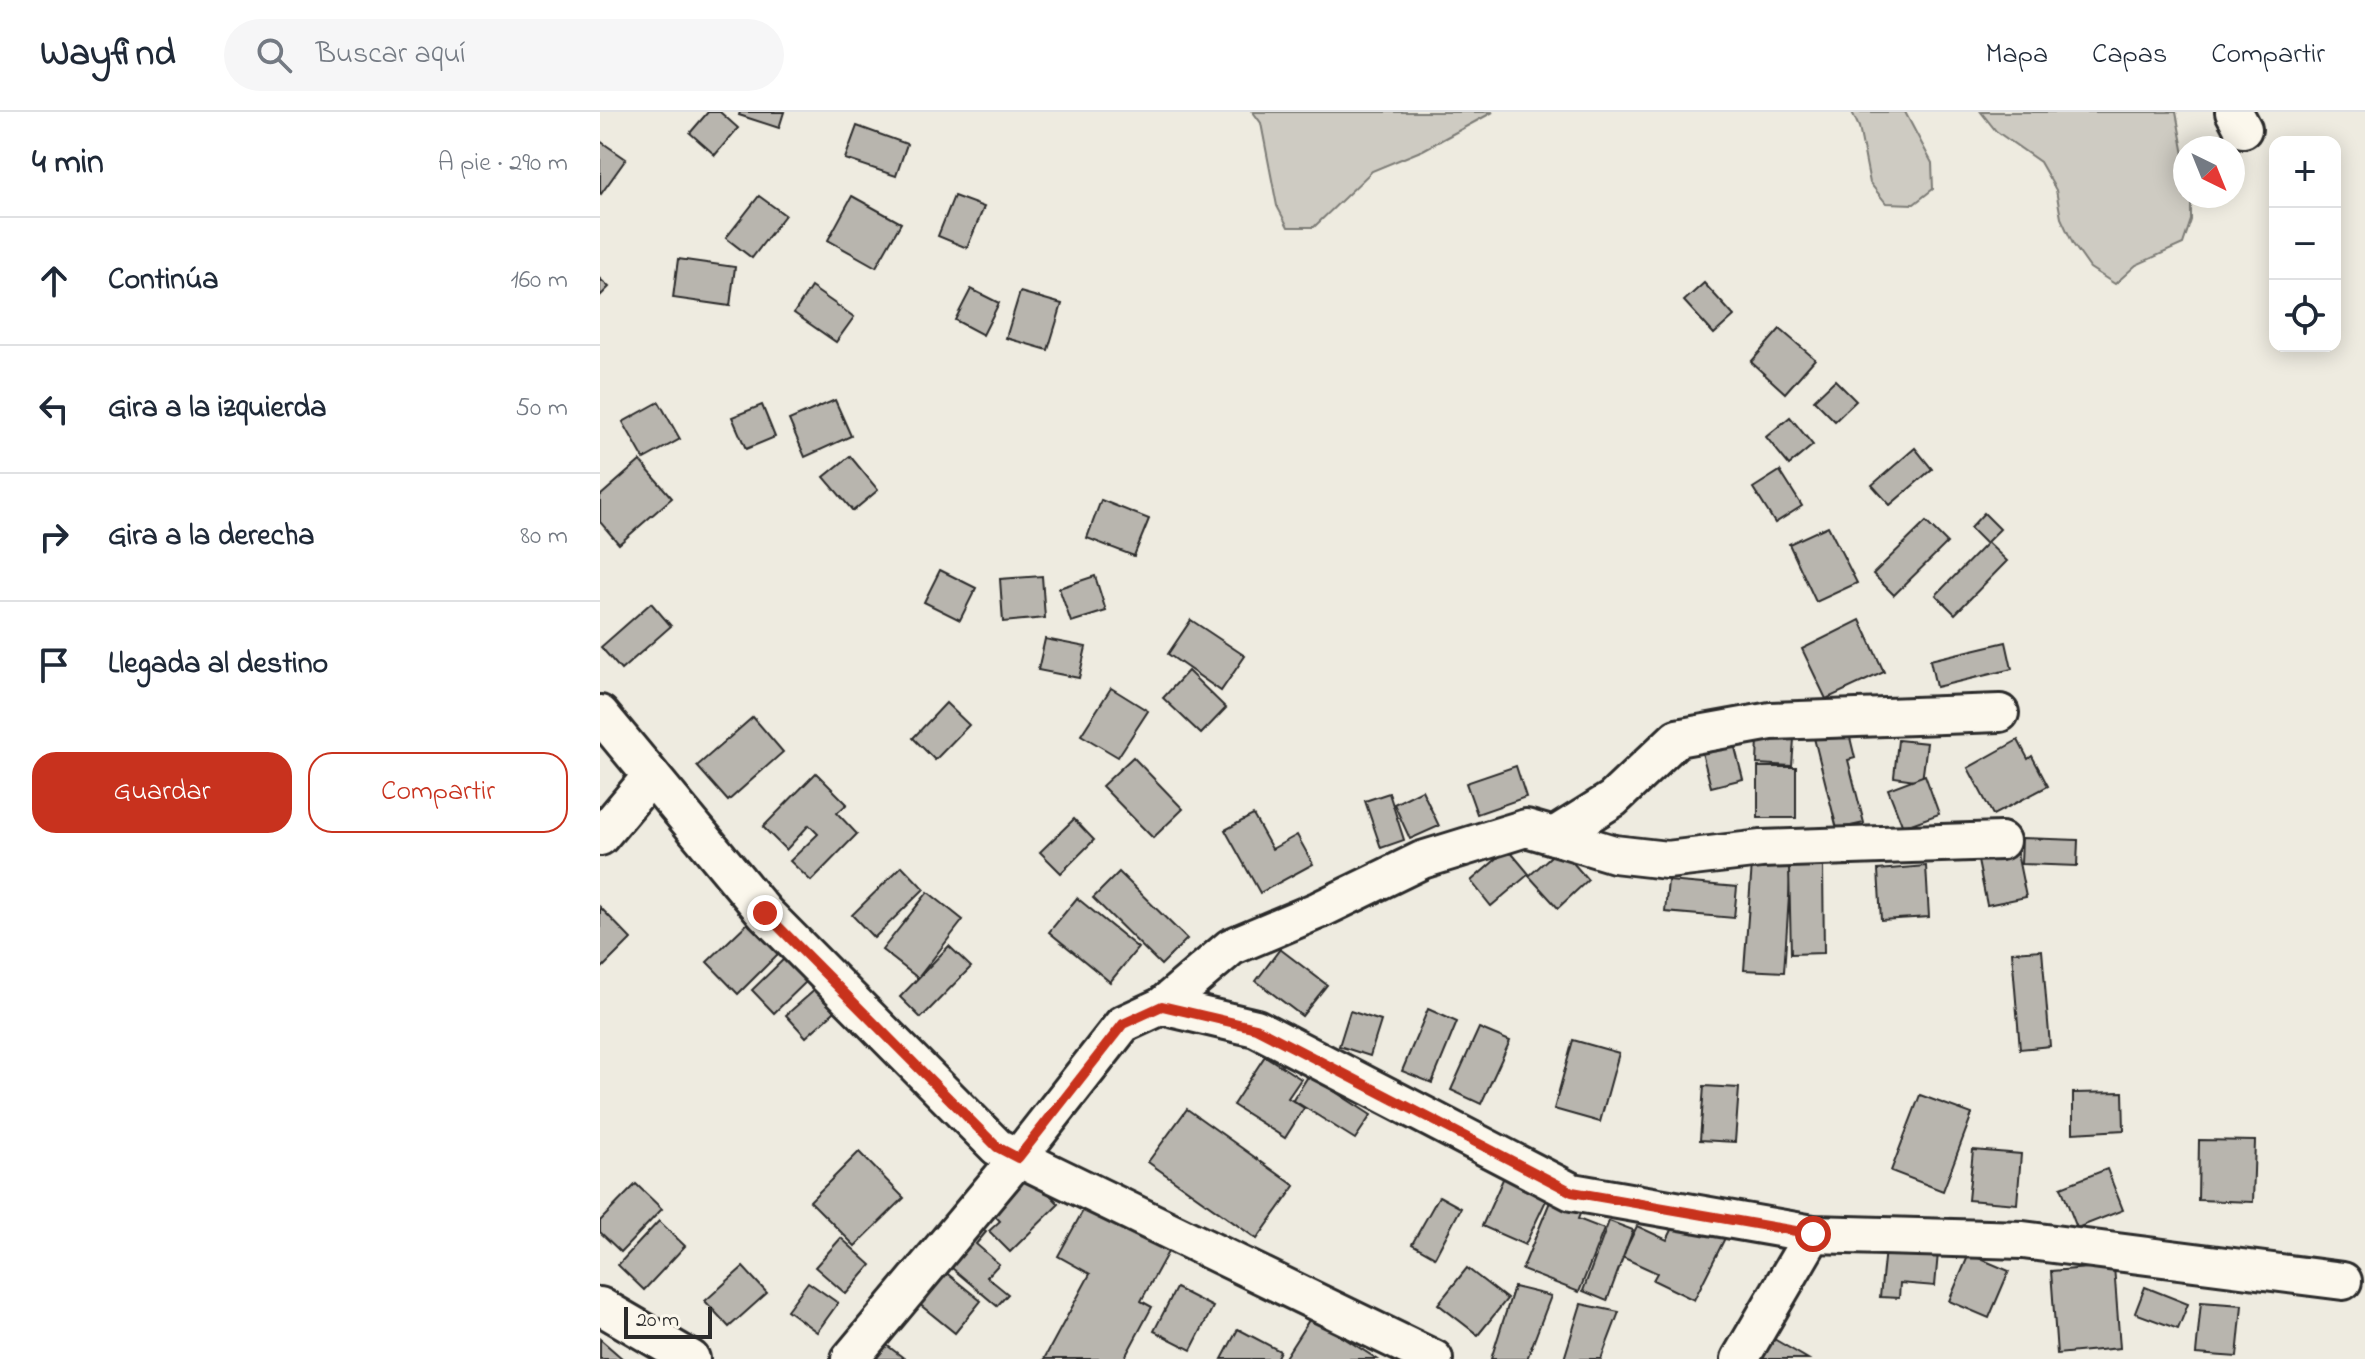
<!DOCTYPE html>
<html lang="es">
<head>
<meta charset="utf-8">
<style>
  body { margin:0; font-family:"Indie Flower",sans-serif; background:#f6f6f7; color:#1f2937 }
  .controls { position:absolute; right:24px; top:24px; display:grid; overflow:hidden; border-radius:16px; box-shadow:0 4px 20px #0003 }
  .controls button { width:72px; height:72px; display:grid; place-items:center; padding:0; border:0; border-bottom:2px solid #e0e1e3; background:#fff; color:#1f2937; font:40px sans-serif }
  .compass { position:absolute; left:1573px; top:24px; width:72px; height:72px; border-radius:50%; background:#fff; box-shadow:0 4px 20px #0003; rotate:137deg }
  .scale { position:absolute; left:24px; bottom:20px; width:88px; box-sizing:border-box; padding-left:8px; border:4px solid #2b2b2b; border-top:0; font-size:22px; line-height:28px; white-space:nowrap; color:#2b2b2b; -webkit-text-stroke:6px #fbf7ec; paint-order:stroke }
  .stop { position:absolute; width:24px; height:24px; margin:-18px; border:6px solid #c8321e; border-radius:50%; background:#fff }
  .stop.end { background:#c8321e; border-color:#fff; box-shadow:0 2px 8px #0008 }
  .list { margin:0; padding:0; list-style:none }
  h2 { display:flex; justify-content:space-between; align-items:center; height:104px; margin:0; padding:0 32px; font-size:34px }
  h2 small { font-size:26px; font-weight:400; color:#747a83 }
  .list li { display:grid; grid-template-columns:52px 1fr auto; gap:24px; align-items:center; box-sizing:border-box; height:128px; padding:0 32px; border-top:2px solid #e0e1e3 }
  .list b { display:block; font-size:30px; white-space:nowrap }
  .list em { font-size:26px; font-style:normal; color:#747a83 }
  .actions { display:flex; gap:16px; padding:24px 32px }
  .actions a { flex:1; padding:18px 0; border:2px solid #c8321e; border-radius:24px; text-align:center; font-size:28px; color:#c8321e }
  .actions .main { background:#c8321e; color:#fff }
  .icon { flex:none; width:44px; height:44px; fill:none; stroke:currentColor; stroke-width:2; stroke-linecap:round; stroke-linejoin:round }
  .map { position:relative; flex:none; width:1765px; height:1247px; overflow:hidden }
  header { display:flex; align-items:center; gap:48px; box-sizing:border-box; height:112px; padding:0 40px; background:#fff; border-bottom:2px solid #e0e1e3 }
  header strong { font-size:38px }
  nav { display:flex; gap:44px; margin-inline-start:auto; font-size:28px }
  .search { width:560px; height:72px; background:#f6f6f7; display:flex; align-items:center; gap:20px; box-sizing:border-box; padding:0 28px; border-radius:44px; color:#747a83; font-size:30px }
  main { display:flex }
  aside { flex:1; background:#fff }
  .map>svg:first-child { display:block }
  .green { fill:#cecbc2; stroke:#7c7b76; stroke-width:2 }
  .building { fill:#b8b5ae; stroke:#2b2b2b; stroke-width:2 }
  .lines { fill:none; stroke-linecap:round; stroke-linejoin:round }
  .minor-casing { stroke:#2b2b2b; stroke-width:42 }
  .minor { stroke:#fbf7ec; stroke-width:36 }
  .route { stroke:#c8321e; stroke-width:10 }
</style>
</head>
<body>
<header>
<strong>Wayfind</strong>
<div class="search"><svg class="icon" aria-label="search" viewBox="0 0 24 24"><circle cx="10" cy="10" r="6"/><path d="M15 15l6 6"/></svg>Buscar aquí</div>
<nav><a>Mapa</a><a>Capas</a><a>Compartir</a></nav>
</header>
<main>
<aside>
<h2>4 min<small>A pie · 290 m</small></h2>
<ul class="list">
<li><svg class="icon" aria-label="ahead" viewBox="0 0 24 24"><path d="M12 20V5M6 11l6-6 6 6"/></svg><div><b>Continúa</b></div><em>160 m</em></li>
<li><svg class="icon" aria-label="left" viewBox="0 0 24 24"><path d="M17 20v-9H6M10 6l-5 5 5 5"/></svg><div><b>Gira a la izquierda</b></div><em>50 m</em></li>
<li><svg class="icon" aria-label="right" viewBox="0 0 24 24"><path d="M7 20v-9h11M14 6l5 5-5 5"/></svg><div><b>Gira a la derecha</b></div><em>80 m</em></li>
<li><svg class="icon" aria-label="arrive" viewBox="0 0 24 24"><path d="M6 21V4h12l-3 4 3 4H6"/></svg><div><b>Llegada al destino</b></div></li>
</ul>
<div class="actions"><a class="main">Guardar</a><a>Compartir</a></div>
</aside>
<div class="map">
<svg width="1765" height="1247" viewBox="0 0 1765 1247">
  <rect width="100%" height="100%" fill="#eeebe0"/>
  <filter id="ink" filterUnits="userSpaceOnUse"><feTurbulence type="fractalNoise" baseFrequency=".0125" numOctaves="2"/><feDisplacementMap in="SourceGraphic" scale="16" xChannelSelector="R" yChannelSelector="G"/><feConvolveMatrix kernelMatrix="1 2 1 2 8 2 1 2 1" color-interpolation-filters="sRGB"/></filter>
  <g filter="url(#ink)">
    <g class="green">
      <path d="M653,0H893L823,38L772,59L714,115H688L677,94L661,11Z"/>
      <path d="M1252,0H1305L1332,51L1333,77L1314,92L1286,91L1270,71L1259,15Z"/>
      <path d="M1381,0H1576L1585,48V84H1591V108L1583,132L1536,153L1515,172L1490,156L1473,132L1461,106L1456,78L1440,50L1396,19Z"/>
    </g>
    <g class="building">
      <path d="M108,0H120L138,16L115,43L90,21Z"/>
      <path d="M140,0H184L179,16L139,3Z"/>
      <path d="M257,14L307,32L296,64L245,47Z"/>
      <path d="M0,29L26,47L1,82L0,81Z"/>
      <path d="M159,84L185,103L152,146L126,126Z"/>
      <path d="M252,84L301,111L276,155L228,128Z"/>
      <path d="M354,84L384,95L367,136L338,124Z"/>
      <path d="M78,147L135,155L130,194L73,186Z"/>
      <path d="M0,167L9,175L0,184Z"/>
      <path d="M1104,171L1134,204L1114,222L1084,189Z"/>
      <path d="M211,175L254,205L236,230L194,201Z"/>
      <path d="M371,177L399,191L383,223L355,208Z"/>
      <path d="M420,180L462,192L448,238L406,226Z"/>
      <path d="M1180,217L1215,247L1185,281L1151,250Z"/>
      <path d="M1235,268L1256,289L1235,309L1214,288Z"/>
      <path d="M235,288L251,324L205,345L189,308Z"/>
      <path d="M59,290L80,327L44,347L23,310Z"/>
      <path d="M162,293L175,325L146,337L132,305Z"/>
      <path d="M1190,305L1213,333L1189,353L1166,325Z"/>
      <path d="M1315,336L1332,357L1290,393L1272,373Z"/>
      <path d="M250,344L278,378L253,399L224,365Z"/>
      <path d="M40,349L72,386L19,432L0,410V384Z"/>
      <path d="M1180,359L1202,394L1175,411L1153,376Z"/>
      <path d="M501,388L549,407L534,444L487,426Z"/>
      <path d="M1384,401L1400,417L1387,430L1407,449L1355,502L1336,483L1386,432L1370,416Z"/>
      <path d="M1326,410L1347,431L1294,483L1273,462Z"/>
      <path d="M1228,414L1257,471L1216,490L1189,432Z"/>
      <path d="M340,458L376,476L360,508L324,490Z"/>
      <path d="M442,464L445,506L403,510L400,467Z"/>
      <path d="M495,464L506,499L471,510L459,476Z"/>
      <path d="M51,491L71,514L21,558L1,535Z"/>
      <path d="M591,508L645,544L621,579L568,542Z"/>
      <path d="M1260,508L1284,560L1226,587L1202,537Z"/>
      <path d="M445,527L486,535L479,566L438,558Z"/>
      <path d="M1406,530L1412,557L1336,575L1330,548Z"/>
      <path d="M588,559L626,596L601,622L563,586Z"/>
      <path d="M511,576L548,599L518,645L481,623Z"/>
      <path d="M346,591L369,613L335,648L313,626Z"/>
      <path d="M153,605L183,640L128,689L97,654Z"/>
      <path d="M1247,613L1255,646L1248,648L1264,711L1237,717L1213,622Z"/>
      <path d="M1158,625L1194,627L1192,654L1157,652Z"/>
      <path d="M1133,628L1143,667L1111,675L1101,637Z"/>
      <path d="M1298,628L1327,631L1322,669L1294,665Z"/>
      <path d="M1418,628L1428,647L1432,644L1448,674L1393,703L1368,656Z"/>
      <path d="M533,645L583,697L553,726L502,674Z"/>
      <path d="M916,654L926,685L877,702L866,671Z"/>
      <rect x="1158" y="655" width="38" height="51"/>
      <path d="M216,661L247,692L237,701L257,722L211,769L190,749L218,722L209,713L186,738L163,715Z"/>
      <path d="M1325,663L1339,702L1303,715L1288,677Z"/>
      <path d="M822,678L839,714L810,727L794,692Z"/>
      <path d="M789,681L804,728L781,736L765,689Z"/>
      <path d="M653,703L672,737L697,723L713,752L660,781L625,718Z"/>
      <path d="M474,707L494,728L461,761L440,740Z"/>
      <path d="M1422,726L1478,728L1477,754L1421,752Z"/>
      <path d="M960,736L988,768L958,796L929,764Z"/>
      <path d="M1416,736L1426,785L1387,793L1377,744Z"/>
      <path d="M908,737L929,762L891,794L871,769Z"/>
      <path d="M1152,752L1191,754L1184,860L1144,858Z"/>
      <path d="M302,754L324,777L274,826L252,803Z"/>
      <path d="M1223,754L1224,841L1191,842L1189,755Z"/>
      <path d="M1326,754L1329,805L1281,808L1278,758Z"/>
      <path d="M519,760L587,827L561,853L493,786Z"/>
      <path d="M1068,769L1137,775L1134,806L1065,800Z"/>
      <path d="M328,780L363,808L318,866L282,838Z"/>
      <path d="M477,786L538,836L510,870L449,820Z"/>
      <path d="M0,795L31,827L0,858Z"/>
      <path d="M153,806L183,837L138,882L107,850Z"/>
      <path d="M349,834L371,855L321,906L300,885Z"/>
      <path d="M680,837L727,873L702,904L656,869Z"/>
      <path d="M1442,838L1450,934L1420,937L1412,840Z"/>
      <path d="M187,844L209,867L174,901L152,878Z"/>
      <path d="M224,870L243,892L206,925L186,903Z"/>
      <path d="M828,897L857,910L832,971L802,959Z"/>
      <path d="M750,899L781,909L770,944L739,934Z"/>
      <path d="M879,916L910,929L881,992L851,978Z"/>
      <path d="M973,928L1019,941L1000,1010L954,997Z"/>
      <path d="M665,944L701,967L688,986L704,996L685,1026L633,993Z"/>
      <path d="M709,963L771,1003L755,1027L693,988Z"/>
      <path d="M1104,974L1139,976L1135,1030L1100,1028Z"/>
      <path d="M1523,980L1524,1018L1473,1021V981Z"/>
      <path d="M1320,983L1372,1002L1343,1079L1291,1059Z"/>
      <path d="M587,997L695,1074L657,1127L548,1050Z"/>
      <path d="M1599,1028L1655,1029L1653,1090L1598,1088Z"/>
      <path d="M1373,1038L1421,1042L1417,1092L1368,1088Z"/>
      <path d="M259,1040L304,1086L255,1134L210,1089Z"/>
      <path d="M421,1053L459,1092L410,1140L389,1119L400,1109L382,1090Z"/>
      <path d="M1507,1057L1523,1098L1477,1116L1461,1075Z"/>
      <path d="M907,1058L951,1078L925,1133L882,1114Z"/>
      <path d="M36,1072L62,1097L21,1140L0,1120V1109Z"/>
      <path d="M956,1075L986,1087L978,1107L1004,1117L979,1180L922,1158Z"/>
      <path d="M491,1084L574,1129L541,1189L552,1195L524,1247H444L490,1162L458,1144Z"/>
      <path d="M839,1084L861,1096L835,1145L812,1132Z"/>
      <path d="M1080,1102L1126,1124L1094,1188L1053,1168L1057,1161L1022,1145L1037,1114L1067,1128Z"/>
      <path d="M372,1108L386,1120L376,1132L399,1152L387,1165L408,1182L397,1194L340,1146Z"/>
      <path d="M59,1109L85,1134L44,1178L18,1153Z"/>
      <path d="M1009,1109L1033,1118L1007,1189L983,1179Z"/>
      <path d="M241,1126L271,1153L246,1182L215,1155Z"/>
      <path d="M1285,1137L1338,1141L1335,1174L1300,1171L1299,1186L1280,1185Z"/>
      <path d="M1369,1142L1409,1159L1389,1206L1349,1189Z"/>
      <path d="M1514,1154L1520,1236L1457,1242L1451,1159Z"/>
      <path d="M143,1155L167,1181L129,1215L105,1189Z"/>
      <path d="M867,1156L907,1187L878,1223L838,1192Z"/>
      <path d="M344,1159L381,1189L355,1221L318,1191Z"/>
      <path d="M208,1170L238,1191L217,1220L187,1198Z"/>
      <path d="M914,1175L951,1184L927,1247H891Z"/>
      <path d="M1545,1175L1588,1192L1578,1217L1535,1201Z"/>
      <path d="M576,1176L613,1195L591,1238L554,1219Z"/>
      <path d="M1601,1190L1642,1193L1637,1245L1596,1242Z"/>
      <path d="M981,1192L1019,1200L1001,1247H964Z"/>
      <path d="M711,1205L777,1247H684Z"/>
      <path d="M638,1217L680,1239L676,1247H622Z"/>
      <path d="M276,1225L305,1247H260Z"/>
      <path d="M0,1227L23,1247H0Z"/>
      <path d="M1174,1227L1208,1247H1162Z"/>
    </g>
    <g class="lines">
      <defs>
        <g id="minor">
          <path d="M1634,0L1643,17"/>
          <path d="M0,602L165,801L397,1035L834,1247"/>
          <path d="M954,724L1014,742L1067,748L1161,737L1401,729"/>
          <path d="M0,725L51,664"/>
          <path d="M562,894L656,916L972,1080L1213,1122L1423,1128L1743,1169"/>
          <path d="M0,1194L91,1247"/>
          <path d="M250,1247L418,1046L523,912L562,894L631,835L719,798L822,748L926,716L954,724L1013,687L1077,626L1171,609L1400,601"/>
          <path d="M1140,1247L1213,1122"/>
        </g>
      </defs>
      <use href="#minor" class="minor-casing"/>
      <use href="#minor" class="minor"/>
    </g>
  </g>
  <g class="lines" filter="url(#ink)">
    <path class="route" d="M165,801L397,1035L418,1046L523,912L562,894L656,916L972,1080L1213,1122"/>
  </g>
</svg>
<div class="controls">
<button>+</button>
<button>−</button>
<button><svg class="icon" aria-label="locate" viewBox="0 0 24 24"><circle cx="12" cy="12" r="6"/><path d="M12 2v4M12 18v4M2 12h4M18 12h4"/></svg></button>
</div>
<svg class="compass" viewBox="-18 -18 36 36"><path d="M0-13l5 13h-10z" fill="#e53935"/><path d="M0 13l5-13h-10z" fill="#747a83"/></svg>
<div class="scale">20 m</div>
<div class="stop" style="left:1213px;top:1122px"></div>
<div class="stop end" style="left:165px;top:801px"></div>
</div>
</main>
</body>
</html>
